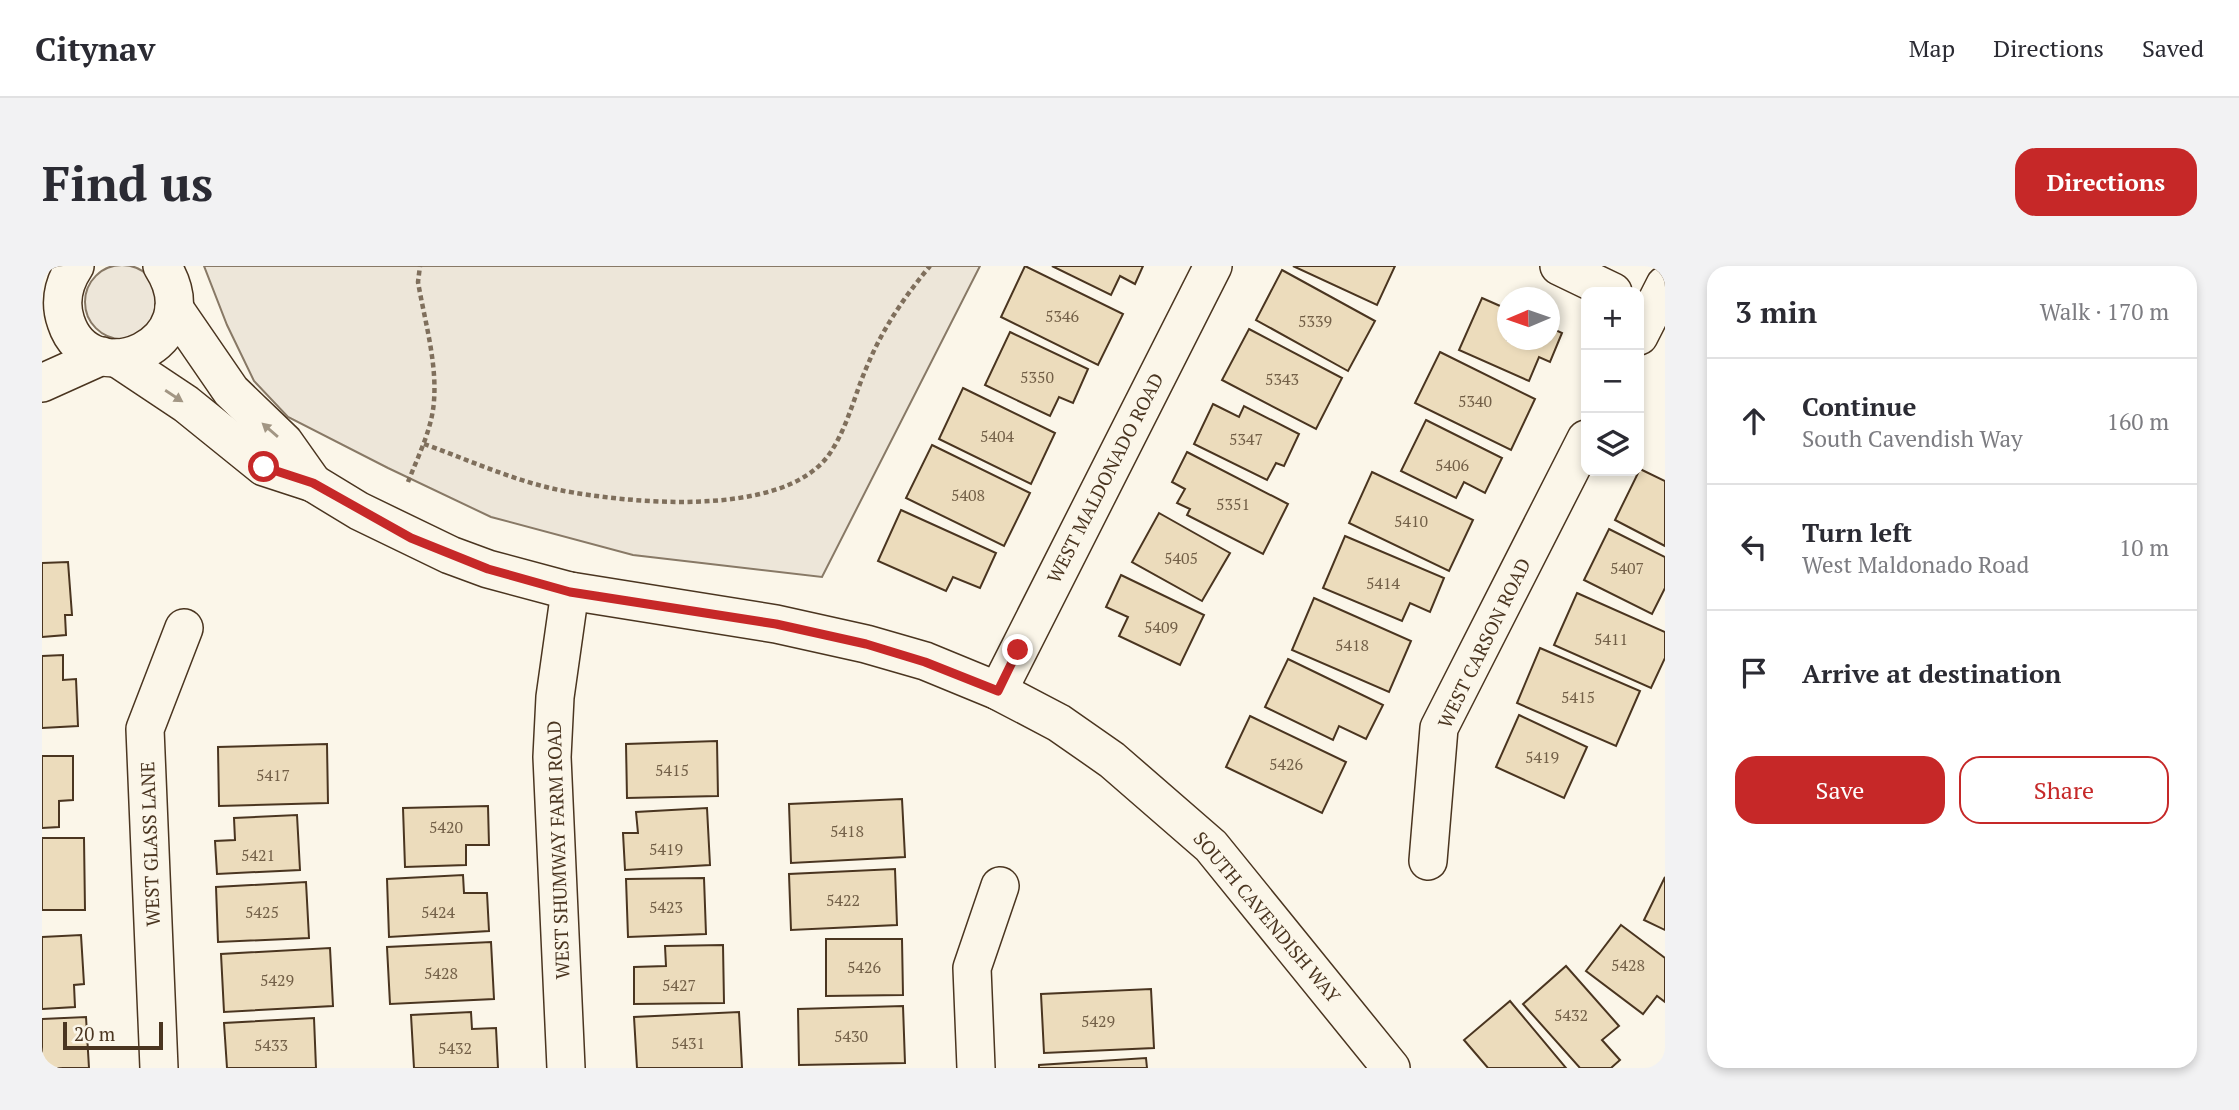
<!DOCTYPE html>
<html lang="en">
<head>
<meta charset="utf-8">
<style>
  body { margin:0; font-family:"PT Serif",serif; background:#f2f2f3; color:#2b2b33 }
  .controls { position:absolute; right:21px; top:21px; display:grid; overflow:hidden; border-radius:14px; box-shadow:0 4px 10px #0003 }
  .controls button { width:63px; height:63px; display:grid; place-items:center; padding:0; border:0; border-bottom:2px solid #e1e1e2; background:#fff; color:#2b2b33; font:35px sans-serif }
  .compass { position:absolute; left:1455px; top:21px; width:63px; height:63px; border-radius:50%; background:#fff; box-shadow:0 4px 10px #0003; rotate:268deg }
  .scale { position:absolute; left:21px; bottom:18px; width:100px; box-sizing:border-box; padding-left:7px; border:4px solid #4a3520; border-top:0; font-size:19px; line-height:24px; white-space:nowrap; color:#4a3520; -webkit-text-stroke:5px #fbf6e9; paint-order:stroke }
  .stop { position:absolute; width:21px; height:21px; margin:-16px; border:5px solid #c62828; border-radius:50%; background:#fff }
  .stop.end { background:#c62828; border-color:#fff; box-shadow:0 2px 7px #0008 }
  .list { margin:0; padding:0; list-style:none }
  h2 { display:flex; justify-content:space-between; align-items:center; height:91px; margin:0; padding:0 28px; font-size:30px }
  h2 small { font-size:23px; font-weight:400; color:#7c7c81 }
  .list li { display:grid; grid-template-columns:46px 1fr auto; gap:21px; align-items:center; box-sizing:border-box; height:126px; padding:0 28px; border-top:2px solid #e1e1e2 }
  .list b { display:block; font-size:26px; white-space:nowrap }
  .list p { margin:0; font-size:23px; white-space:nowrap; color:#7c7c81 }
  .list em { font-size:23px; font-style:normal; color:#7c7c81 }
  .actions { display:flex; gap:14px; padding:21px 28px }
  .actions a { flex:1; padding:16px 0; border:2px solid #c62828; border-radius:21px; text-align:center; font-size:24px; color:#c62828 }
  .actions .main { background:#c62828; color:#fff }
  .icon { flex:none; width:38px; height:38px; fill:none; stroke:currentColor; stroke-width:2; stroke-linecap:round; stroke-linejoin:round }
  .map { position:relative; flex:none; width:1623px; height:802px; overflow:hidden; border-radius:21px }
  header { display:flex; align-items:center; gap:42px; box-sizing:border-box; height:98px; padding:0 35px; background:#fff; border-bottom:2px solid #e1e1e2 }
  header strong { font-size:33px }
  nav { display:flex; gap:38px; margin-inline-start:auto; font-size:24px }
  .intro { display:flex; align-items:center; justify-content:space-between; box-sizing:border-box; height:168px; padding:0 42px }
  h1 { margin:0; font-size:49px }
  .button { padding:18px 32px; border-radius:21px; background:#c62828; color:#fff; font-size:24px; font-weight:700 }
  main { display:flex; gap:42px; padding:0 42px }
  aside { flex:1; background:#fff; border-radius:21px; box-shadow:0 4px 10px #0003 }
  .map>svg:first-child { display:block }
  .green { fill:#ede6d9; stroke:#887966; stroke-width:2 }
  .building { fill:#ecdcbc; stroke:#4a3520; stroke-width:2 }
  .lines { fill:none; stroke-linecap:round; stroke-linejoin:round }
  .minor-casing { stroke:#4a3520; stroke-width:40 }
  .path { stroke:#7f6f5c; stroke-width:4.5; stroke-dasharray:5 3.5; stroke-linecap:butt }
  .minor { stroke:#fbf6e9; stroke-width:37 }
  .oneway { fill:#a29684 }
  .route { stroke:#c62828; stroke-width:9 }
  .labels { text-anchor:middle; stroke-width:5; stroke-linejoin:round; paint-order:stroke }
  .number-label { font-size:16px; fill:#725f47 }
  .street-label { font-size:19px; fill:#4a3520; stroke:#fbf6e9 }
</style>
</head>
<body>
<header>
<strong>Citynav</strong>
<nav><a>Map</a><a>Directions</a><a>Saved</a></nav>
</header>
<div class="intro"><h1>Find us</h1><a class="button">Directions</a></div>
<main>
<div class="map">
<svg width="1623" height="802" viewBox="0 0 1623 802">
  <rect width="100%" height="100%" fill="#fbf6e9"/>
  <g class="green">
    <circle cx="80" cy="36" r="37"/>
    <path d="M162,0H938L780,311L591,289L449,251L346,202L246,151L212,115L185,59Z"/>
  </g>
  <g class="building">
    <path d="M983,0L1081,48L1056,99L959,51Z"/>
    <path d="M1010,0H1101L1093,18L1078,10L1069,29Z"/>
    <path d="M1251,0H1353L1335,39Z"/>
    <path d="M1240,4L1333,55L1306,105L1214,54Z"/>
    <path d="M1440,32L1465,43V74H1507V61L1520,67L1508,96L1497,91L1487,115L1417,84Z"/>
    <path d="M1207,63L1300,112L1274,163L1180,114Z"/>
    <path d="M968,66L1046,103L1031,137L1017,131L1008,150L943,119Z"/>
    <path d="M1398,86L1493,133L1469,184L1373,137Z"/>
    <path d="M921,122L1013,167L989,218L897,173Z"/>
    <path d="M1171,138L1197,151L1202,140L1257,168L1242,200L1234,197L1225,214L1152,178Z"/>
    <path d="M1384,154L1460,192L1443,227L1422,216L1414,232L1359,205Z"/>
    <path d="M890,179L988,227L962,280L864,232Z"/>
    <path d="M1145,186L1246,238L1221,288L1145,249L1148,243L1135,237L1143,223L1130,216Z"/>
    <path d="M1598,203L1623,215V280L1573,254Z"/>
    <path d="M1330,206L1431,254L1407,305L1307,257Z"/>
    <path d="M859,244L954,287L938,322L911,311L904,325L836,295Z"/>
    <path d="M1117,247L1188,287L1160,335L1090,296Z"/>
    <path d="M1567,263L1623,291V322L1610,348L1542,314Z"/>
    <path d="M1303,270L1402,312L1388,346L1368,337L1360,355L1281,322Z"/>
    <path d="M26,296L30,349H23L24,369L0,371V297Z"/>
    <path d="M1079,309L1162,349L1138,399L1077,370L1086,351L1064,341Z"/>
    <path d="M1535,327L1623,366V392L1609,422L1512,379Z"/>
    <path d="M1272,332L1369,375L1347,426L1250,384Z"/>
    <path d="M1498,382L1598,425L1574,480L1475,437Z"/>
    <path d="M21,389V414L34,413L36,460L0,462V390Z"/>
    <path d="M1246,393L1341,439L1324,473L1297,460L1291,474L1223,441Z"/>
    <path d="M1477,449L1545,481L1522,532L1454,501Z"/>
    <path d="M1208,450L1304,496L1280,547L1184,501Z"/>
    <path d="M675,475L676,530L585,532L584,478Z"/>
    <path d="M285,478L286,537L177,540L176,481Z"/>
    <path d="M0,490H31V534L17,535V561L0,562Z"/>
    <path d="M860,533L863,591L749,597L747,538Z"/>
    <path d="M446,540L447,579H424V599L363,601L361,542Z"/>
    <path d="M665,542L668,599L583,604L581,567H596L594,546Z"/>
    <path d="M255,549L258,604L175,608L173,575L193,574L192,552Z"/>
    <path d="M0,572H42L43,644H0Z"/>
    <path d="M853,603L855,659L749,664L747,608Z"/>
    <path d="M421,609L422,627H445L447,665L347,671L345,613Z"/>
    <path d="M1623,611V664L1602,654Z"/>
    <path d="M662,612L664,668L586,671L584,613Z"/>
    <path d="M264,616L267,672L176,676L174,621Z"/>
    <path d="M1579,659L1623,692V736L1615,730L1601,748L1544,705Z"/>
    <path d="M39,669L42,718L32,719L33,741L0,743V671Z"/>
    <path d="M784,673H860L861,729L784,730Z"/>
    <path d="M449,676L452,733L348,738L345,681Z"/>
    <path d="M681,679L682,737L592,738V701L624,700L623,680Z"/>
    <path d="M288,682L291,740L182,746L179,688Z"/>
    <path d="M1524,700L1577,760L1560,774L1578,794L1569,802H1538L1481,738Z"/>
    <path d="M1109,723L1112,782L1002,787L999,728Z"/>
    <path d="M1468,735L1524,802H1446L1422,774Z"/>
    <path d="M861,740L863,797L757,799L756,743Z"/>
    <path d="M429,746L430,763L454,762L456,802H372L369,749Z"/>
    <path d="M697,746L700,802H595L592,751Z"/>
    <path d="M44,751L47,802H0V753Z"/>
    <path d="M272,752L274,802H185L182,757Z"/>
    <path d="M1104,792L1105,802H997V799Z"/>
  </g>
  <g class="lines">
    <defs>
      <g id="minor">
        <path d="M33,0C21,18 17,36 24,56C48,130 171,79 120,0"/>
        <path d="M1517,0L1571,26"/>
        <path d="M132,42L189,125L242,176L271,217"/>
        <path d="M1597,70L1623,19"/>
        <path d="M75,92L144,138L222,201L271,217L317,245L408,289L446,303L528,325L734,358L824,378L883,395L956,425L1017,457L1070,494L1169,580L1349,802"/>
        <path d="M0,117L60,90"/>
        <path d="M956,425L1171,0"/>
        <path d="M1386,595L1397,462L1544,173"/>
        <path d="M117,802L103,463L142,362"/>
        <path d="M524,802L510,491L513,431L528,325"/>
        <path d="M934,802L930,702L958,620"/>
      </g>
    </defs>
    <use href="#minor" class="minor-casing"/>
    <g class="path">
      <path d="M382,178C427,194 470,214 517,224C586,237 738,253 786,190C806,162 812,129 826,98C841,62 863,30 888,0"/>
      <path d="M366,216C375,193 387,169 391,144C397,102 383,57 376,16L378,0"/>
    </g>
    <use href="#minor" class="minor"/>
  </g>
  <defs><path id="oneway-solid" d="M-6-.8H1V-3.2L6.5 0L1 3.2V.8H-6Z" transform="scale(1.75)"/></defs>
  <g class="oneway">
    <use href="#oneway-solid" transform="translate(132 130) rotate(33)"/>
    <use href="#oneway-solid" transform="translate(228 164) rotate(-139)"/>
  </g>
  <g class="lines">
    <path class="route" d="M222,201L271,217L369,272L446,303L528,326L734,358L824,378L883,396L956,425L976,384"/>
  </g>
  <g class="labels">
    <g class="number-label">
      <text x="1020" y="56">5346</text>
      <text x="1273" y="61">5339</text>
      <text x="995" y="117">5350</text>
      <text x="1240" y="119">5343</text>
      <text x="1433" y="141">5340</text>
      <text x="955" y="176">5404</text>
      <text x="1204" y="179">5347</text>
      <text x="1410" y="205">5406</text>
      <text x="926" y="235">5408</text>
      <text x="1191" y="244">5351</text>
      <text x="1369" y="261">5410</text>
      <text x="1139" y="298">5405</text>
      <text x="1585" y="308">5407</text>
      <text x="1341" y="323">5414</text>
      <text x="1119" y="367">5409</text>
      <text x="1569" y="379">5411</text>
      <text x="1310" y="385">5418</text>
      <text x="1536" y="437">5415</text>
      <text x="1500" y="497">5419</text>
      <text x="1244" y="504">5426</text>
      <text x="630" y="510">5415</text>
      <text x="231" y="515">5417</text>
      <text x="404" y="567">5420</text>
      <text x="805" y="571">5418</text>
      <text x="624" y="589">5419</text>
      <text x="216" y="595">5421</text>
      <text x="801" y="640">5422</text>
      <text x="624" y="647">5423</text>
      <text x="220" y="652">5425</text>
      <text x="396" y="652">5424</text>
      <text x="1586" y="705">5428</text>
      <text x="822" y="707">5426</text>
      <text x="399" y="713">5428</text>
      <text x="235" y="720">5429</text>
      <text x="637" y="725">5427</text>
      <text x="1529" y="755">5432</text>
      <text x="1056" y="761">5429</text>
      <text x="809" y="776">5430</text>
      <text x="646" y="783">5431</text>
      <text x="229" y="785">5433</text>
      <text x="413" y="788">5432</text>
    </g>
    <g class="street-label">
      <text transform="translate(1063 212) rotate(-63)" y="7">WEST MALDONADO ROAD</text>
      <text transform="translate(1442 377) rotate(-64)" y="7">WEST CARSON ROAD</text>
      <text transform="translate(108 578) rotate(-92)" y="7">WEST GLASS LANE</text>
      <text transform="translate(516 584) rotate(-92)" y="7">WEST SHUMWAY FARM ROAD</text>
      <text transform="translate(1225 651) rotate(50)" y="7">SOUTH CAVENDISH WAY</text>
    </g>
  </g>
</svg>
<div class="controls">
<button>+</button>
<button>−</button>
<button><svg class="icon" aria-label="layers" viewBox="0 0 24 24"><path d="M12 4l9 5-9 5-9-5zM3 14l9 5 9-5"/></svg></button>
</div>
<svg class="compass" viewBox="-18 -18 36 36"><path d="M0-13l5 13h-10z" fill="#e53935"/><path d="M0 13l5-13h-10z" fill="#7c7c81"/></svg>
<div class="scale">20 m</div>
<div class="stop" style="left:222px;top:201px"></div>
<div class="stop end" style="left:976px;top:384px"></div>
</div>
<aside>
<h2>3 min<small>Walk · 170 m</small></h2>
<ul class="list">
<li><svg class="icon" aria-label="ahead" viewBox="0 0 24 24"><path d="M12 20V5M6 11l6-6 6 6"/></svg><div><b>Continue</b><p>South Cavendish Way</p></div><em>160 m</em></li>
<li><svg class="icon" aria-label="left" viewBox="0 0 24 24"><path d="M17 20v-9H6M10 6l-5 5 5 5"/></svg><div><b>Turn left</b><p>West Maldonado Road</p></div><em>10 m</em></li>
<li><svg class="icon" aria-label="arrive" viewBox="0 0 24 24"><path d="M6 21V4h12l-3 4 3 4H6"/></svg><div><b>Arrive at destination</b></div></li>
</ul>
<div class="actions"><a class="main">Save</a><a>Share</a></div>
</aside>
</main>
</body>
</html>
